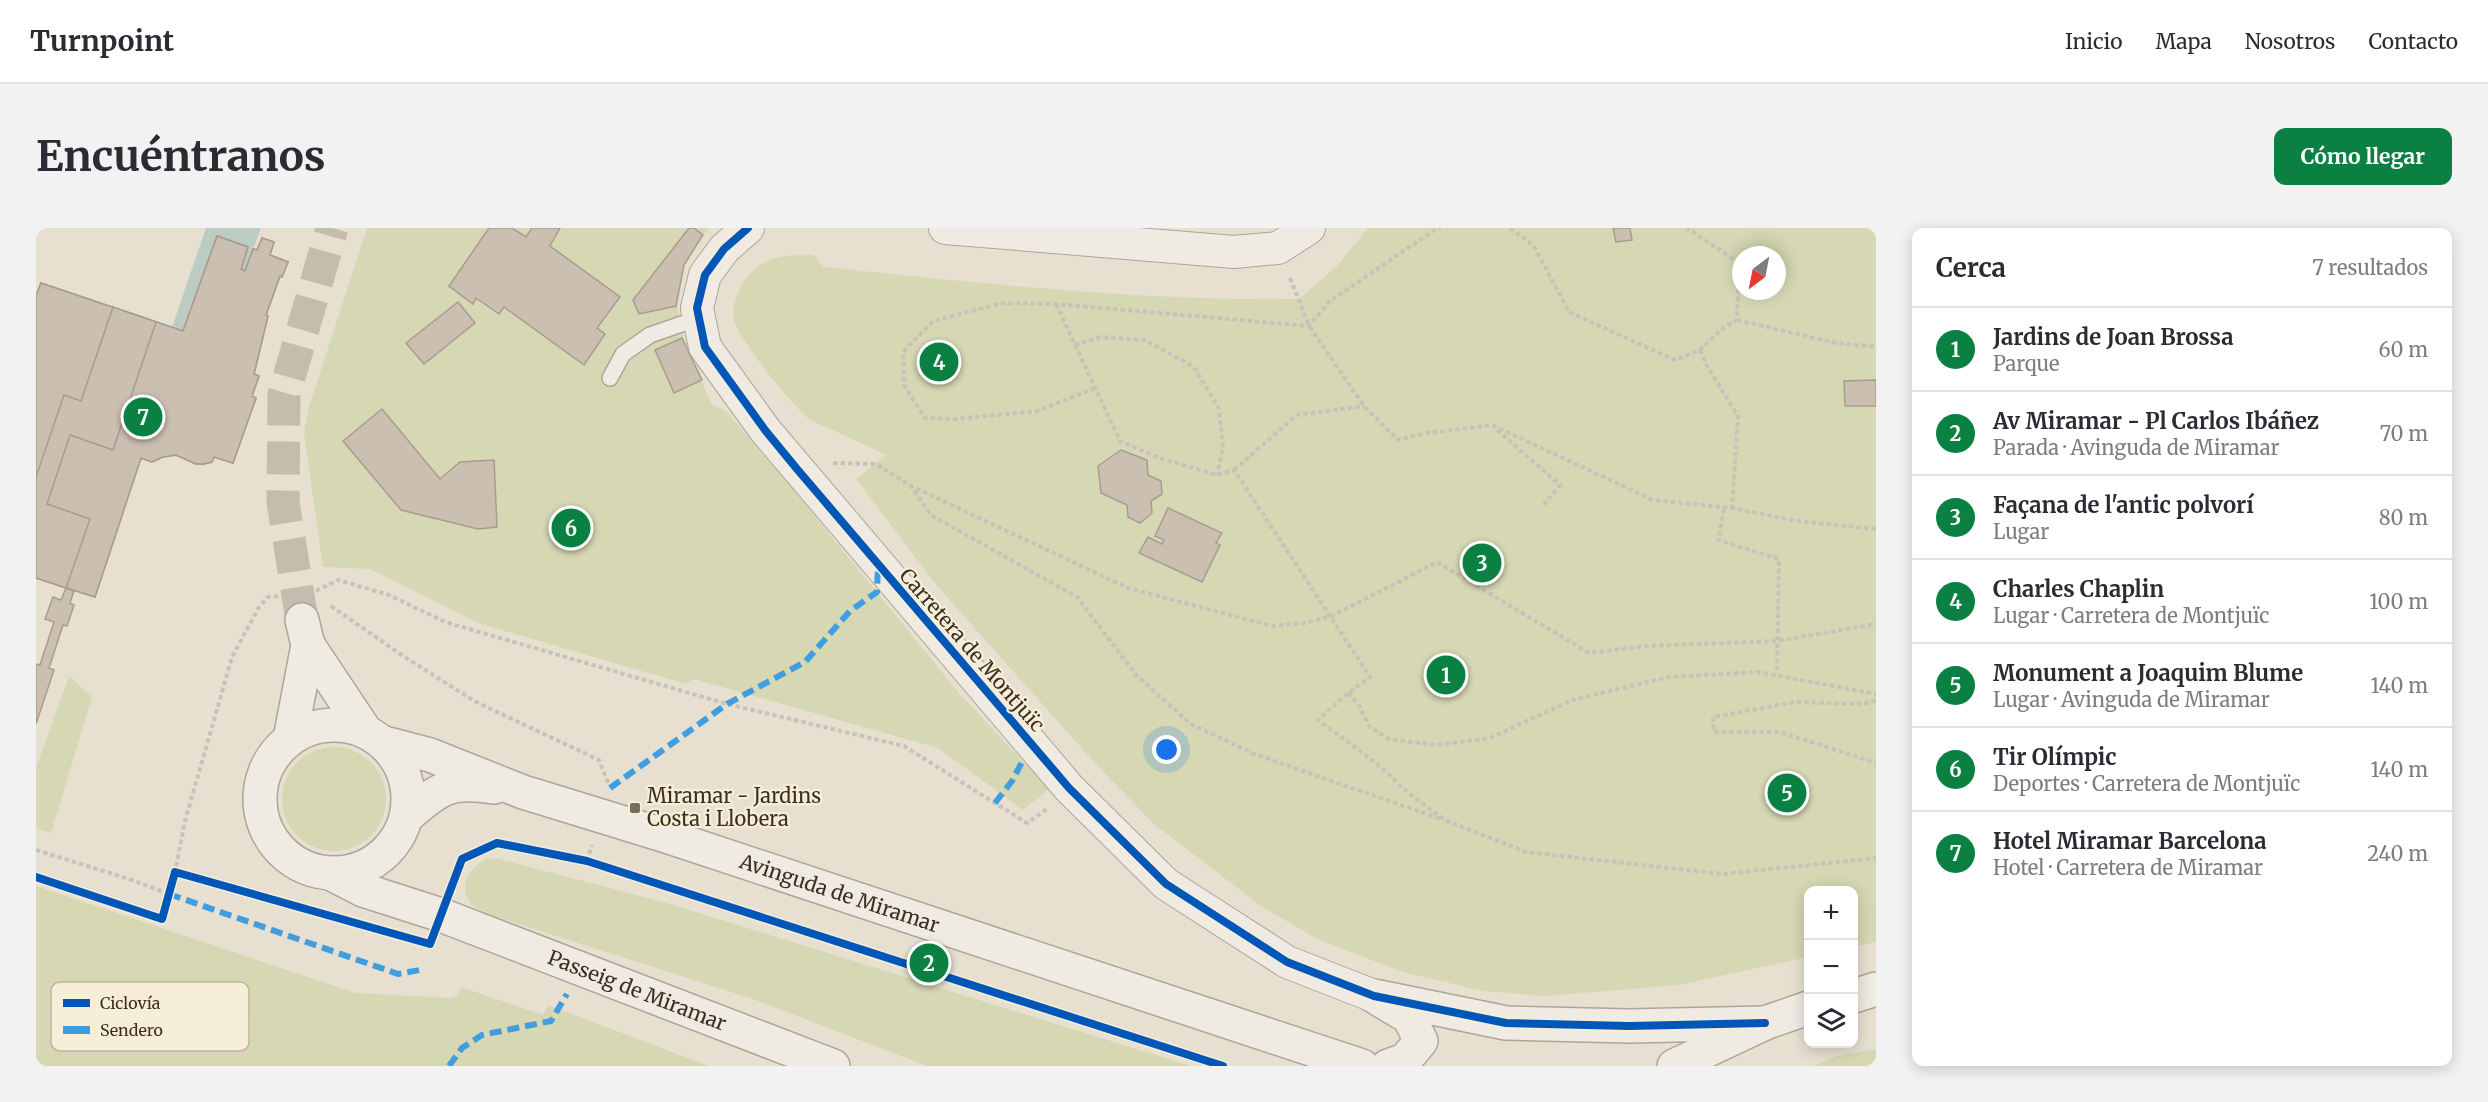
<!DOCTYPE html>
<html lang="es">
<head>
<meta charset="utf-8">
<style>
  body { margin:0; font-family:Merriweather,serif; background:#f2f2f3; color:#2b2b33 }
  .controls { position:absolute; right:18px; bottom:18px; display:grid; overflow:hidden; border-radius:12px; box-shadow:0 3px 15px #0003 }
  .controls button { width:54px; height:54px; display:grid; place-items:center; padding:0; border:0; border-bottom:2px solid #e1e1e2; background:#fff; color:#2b2b33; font:30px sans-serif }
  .compass { position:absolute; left:1696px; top:18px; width:54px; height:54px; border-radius:50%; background:#fff; box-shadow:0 3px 15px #0003; rotate:212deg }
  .you { position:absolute; left:1131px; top:522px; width:21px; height:21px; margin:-15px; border:4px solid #fff; border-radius:50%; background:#1a73e8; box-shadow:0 0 0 9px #1a73e833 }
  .badge { display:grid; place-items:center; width:39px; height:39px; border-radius:50%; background:#0b8043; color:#fff; font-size:20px; font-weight:700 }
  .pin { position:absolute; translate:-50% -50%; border:3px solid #fff; box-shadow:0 2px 6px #0006 }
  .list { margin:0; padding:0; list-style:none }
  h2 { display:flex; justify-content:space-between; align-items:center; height:78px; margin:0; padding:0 24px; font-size:26px }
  h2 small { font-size:20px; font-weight:400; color:#7c7c81 }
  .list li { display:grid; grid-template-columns:39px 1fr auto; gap:18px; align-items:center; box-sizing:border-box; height:84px; padding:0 24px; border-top:2px solid #e1e1e2 }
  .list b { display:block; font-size:22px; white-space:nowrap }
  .list p { margin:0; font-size:20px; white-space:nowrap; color:#7c7c81 }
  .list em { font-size:20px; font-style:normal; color:#7c7c81 }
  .icon { flex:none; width:33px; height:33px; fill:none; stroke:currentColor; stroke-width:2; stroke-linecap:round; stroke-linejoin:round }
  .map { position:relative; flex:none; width:1840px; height:838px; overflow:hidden; border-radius:12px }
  header { display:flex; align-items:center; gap:36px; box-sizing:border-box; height:84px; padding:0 30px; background:#fff; border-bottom:2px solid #e1e1e2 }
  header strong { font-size:28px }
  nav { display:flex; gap:33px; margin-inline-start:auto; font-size:21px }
  .intro { display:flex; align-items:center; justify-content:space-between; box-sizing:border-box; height:144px; padding:0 36px }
  h1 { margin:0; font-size:42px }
  .button { padding:15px 27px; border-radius:12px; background:#0b8043; color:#fff; font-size:21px; font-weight:700 }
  main { display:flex; gap:36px; padding:0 36px }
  aside { flex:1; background:#fff; border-radius:12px; box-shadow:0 3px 15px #0003 }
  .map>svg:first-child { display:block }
  .green { fill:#d6d7b3; fill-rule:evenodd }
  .water { fill:#bcccc2 }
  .building { fill:#cbbfb2; stroke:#a89c90; stroke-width:1.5; fill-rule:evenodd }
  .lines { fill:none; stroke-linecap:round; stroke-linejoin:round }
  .tertiary-tunnel { stroke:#c5bcae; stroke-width:33; stroke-dasharray:33 16; stroke-linecap:butt }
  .service-casing { stroke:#ada599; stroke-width:18 }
  .minor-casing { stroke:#ada599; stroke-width:34 }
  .tertiary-casing { stroke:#ada599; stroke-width:36 }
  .path { stroke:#c8c2b9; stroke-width:4; stroke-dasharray:4.5 3; stroke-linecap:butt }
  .service { stroke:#efebe3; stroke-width:15 }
  .minor { stroke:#efebe3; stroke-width:32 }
  .tertiary { stroke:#efebe3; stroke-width:33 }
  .quiet { stroke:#3f9de0; stroke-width:6; stroke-dasharray:12 6; stroke-linecap:butt }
  .cycleway-casing { stroke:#f7eed8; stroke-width:11 }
  .cycleway { stroke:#0057b8; stroke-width:8 }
  .poi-dot { fill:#786c5e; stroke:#f7eed8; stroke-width:2 }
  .labels { text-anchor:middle; stroke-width:4.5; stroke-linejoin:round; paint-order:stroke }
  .street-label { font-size:20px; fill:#3d2e20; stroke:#f7eed8 }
  .poi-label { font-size:20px; fill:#3d2e20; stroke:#f7eed8; text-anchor:start }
  .key { fill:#f7eed8; stroke:#bfb4a1; stroke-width:1.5 }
  .key-label { font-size:16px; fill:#3d2e20 }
</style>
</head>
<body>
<header>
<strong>Turnpoint</strong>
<nav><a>Inicio</a><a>Mapa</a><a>Nosotros</a><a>Contacto</a></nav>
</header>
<div class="intro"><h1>Encuéntranos</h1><a class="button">Cómo llegar</a></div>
<main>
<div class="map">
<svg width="1840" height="838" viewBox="0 0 1840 838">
  <rect width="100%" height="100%" fill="#e7e0d1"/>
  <g class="green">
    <path d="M331,0H673C615,65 649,110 676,177L689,182L756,260L922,464L1013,561L987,582L902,520L658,451L650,456L442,395L334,341L287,339L268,205L272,182Z"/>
    <path d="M1332,0H1840V714L1818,719V662H1772V729L1643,757L1510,768L1447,763L1367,744L1281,711L1225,678L1118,596L1058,534L903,360L820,251L850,227C832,219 815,210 797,202C789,198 779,195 772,190C755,176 703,112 698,92C695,81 700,71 704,61C719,30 745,26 777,27L788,39C946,55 1104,73 1263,71L1301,38ZM1705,27H1741V63H1705Z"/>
    <path d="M33,448L56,469L15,605L0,600V540Z"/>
    <circle cx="298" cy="571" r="52"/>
    <path d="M453,630L463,631L634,676L1155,838H891L717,771L455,687C450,684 443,682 438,678C419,661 434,637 453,630Z"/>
    <path d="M0,658L320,765L415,770L422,767L425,759L507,787L512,777L673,838H0Z"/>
    <path d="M1840,821V838H1778L1800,828Z"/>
  </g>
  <path class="water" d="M170,0H225L209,43L205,41L212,19L181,8L147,103L136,99Z"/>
  <g class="building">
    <path d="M453,0H476L490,9L496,0H524L514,18L584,69L561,100L569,106L548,137L468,79L463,86L440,70L437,76L413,58Z"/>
    <path d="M653,0H658L667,7L648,37L640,78L603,86L597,72Z"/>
    <path d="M1577,0H1594L1596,12L1580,14Z"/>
    <path d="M181,8L212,19L205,41L209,43L217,21L221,22L226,10L238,14L234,27L252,34L246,49L244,48L230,87L232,88L218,146L223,148L216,168L220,170L197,235L178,229L176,234L168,236H160L140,227L127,229L116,234L105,230L59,369L0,350V68L5,55L147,103ZM34,207L77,222L54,291L11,276Z"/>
    <path d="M181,8L212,19L205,41L209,43L217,21L221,22L226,10L238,14L234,27L252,34L246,49L244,48L230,87L232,88L218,146L223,148L216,168L220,170L197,235L178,229L176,234L168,236H160L140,227L127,229L116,234L105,230L59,369L0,350V68L5,55L147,103Z"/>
    <path d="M422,74L439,95L388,136L370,115Z"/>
    <path d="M77,79L120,94L77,222L34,207L11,276L54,291L30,360L0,350V249L28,167L45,173Z"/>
    <path d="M646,110L666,152L638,165L619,122Z"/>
    <path d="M1840,152V178H1809L1808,153Z"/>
    <path d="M346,181L404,251L424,234L458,232L461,299L442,301L365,282L307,213Z"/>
    <path d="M1085,222L1111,232L1112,247L1125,253L1126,266L1115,273L1116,285L1104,295L1092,289L1091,277L1065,265L1062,238Z"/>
    <path d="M1132,280L1186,305L1180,315L1184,317L1166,354L1103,325L1112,309L1126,316L1128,312L1119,308Z"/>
    <path d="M30,360L38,363L34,375L38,377L31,398L27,397L13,440L18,442L0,496V436L4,437L18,394L9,391L17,369L25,372Z"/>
  </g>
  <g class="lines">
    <path class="tertiary-tunnel" d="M266,392L247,274L248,167L296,0"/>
    <defs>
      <path id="service" d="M574,150L587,126L614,107L663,90"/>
      <g id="minor">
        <path d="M712,0L688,21L669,47L661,80L669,119L729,202L1033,560L1130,656L1251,734L1338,768"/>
        <path d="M909,0L1198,24L1242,20L1273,0"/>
      </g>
      <g id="tertiary">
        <path d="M266,392L272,417L330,504"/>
        <circle cx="298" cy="571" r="74"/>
        <path d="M254,511L272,417"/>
        <path id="s1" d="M348,515L394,527L487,564L627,607L1326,838"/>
        <path d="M371,588C405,560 412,552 458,559"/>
        <path id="s2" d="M296,646L327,662L405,687L797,838"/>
        <path d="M1338,768L1470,795L1593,798L1729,795"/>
        <path d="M1818,768L1840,761"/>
        <path d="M1344,772L1373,789L1385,813L1369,832L1352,838"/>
        <path d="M1638,838L1729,795L1772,780"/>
      </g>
    </defs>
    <use href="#service" class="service-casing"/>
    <use href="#minor" class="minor-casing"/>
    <use href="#tertiary" class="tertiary-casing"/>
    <g class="path">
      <path d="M1474,0L1498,18L1533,84L1639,132L1664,122L1687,100L1701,92L1703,35L1651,0"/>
      <path d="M1254,50L1273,98L1328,178L1362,212L1391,205L1456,197L1617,272L1696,280L1761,293L1840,301"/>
      <path d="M1020,76L1084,213L1126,231L1181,247L1198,242L1334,449L1312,465L1282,492L1339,534L1375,567L1409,592L1490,624L1687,646L1840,630"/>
      <path d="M1701,92L1800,115L1840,119"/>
      <path d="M1039,117L1064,109L1109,112L1158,139L1183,181L1187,220L1181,247"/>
      <path d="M1664,122L1671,138L1702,188L1696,280"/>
      <path d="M1059,160L1001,183L919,191L889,190L868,157L867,124L897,93L967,75L1020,76L1273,98L1294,73L1400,1L1405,0"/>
      <path d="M1461,202L1524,257L1506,279"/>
      <path d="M797,235L840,236L873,257L1092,360L1236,398L1269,395L1296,388L1401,334L1553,425L1610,418L1741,413L1840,396"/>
      <path d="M1198,242L1261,187L1328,178"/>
      <path d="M874,257L895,287L1041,369L1101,448L1155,496L1218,526L1405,591"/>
      <path d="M1688,281L1682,312L1743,331L1741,446"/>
      <path d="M280,363L302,352L353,367L409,394L691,476L868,518L991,595L1011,581"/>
      <path d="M295,378L367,428L440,474L563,532L573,557"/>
      <path d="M1312,465L1322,476L1334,499L1353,511L1400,517L1454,510L1536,472L1633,449L1722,444L1840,466"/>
      <path d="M1840,473L1826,476L1759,474L1677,489L1678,504H1744L1840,535"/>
      <path d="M0,622L96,652L133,666"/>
      <path d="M551,633L556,617"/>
      <path d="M0,649L126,691L139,644L149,593L196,429L223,379L232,369L246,368"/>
    </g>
    <use href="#service" class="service"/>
    <use href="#minor" class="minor"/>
    <use href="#tertiary" class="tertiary"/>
    <g class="quiet">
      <path d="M574,560L691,476L769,434L814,383L841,364L842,338"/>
      <path d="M959,575L976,553L986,534"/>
      <path d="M133,666L362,746L384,742"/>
      <path d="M413,838L426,820L446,807L515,793L531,766"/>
    </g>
    <defs>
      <g id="cycleway">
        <path d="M712,0L688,21L669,47L661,80L663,90L669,119L729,202L761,241L1033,560L1130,656L1251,734L1338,768L1470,795L1593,798L1729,795"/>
        <path d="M0,649L126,691L139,644L394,716L426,631L461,615L551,633L1187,838"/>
      </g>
    </defs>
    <use href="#cycleway" class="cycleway-casing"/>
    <use href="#cycleway" class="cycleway"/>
  </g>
  <rect class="poi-dot" x="593" y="574" width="12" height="12" rx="3"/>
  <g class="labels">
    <g class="street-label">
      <text transform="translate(936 422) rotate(49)" y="7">Carretera de Montjuïc</text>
      <text dy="7" stroke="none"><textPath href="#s1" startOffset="480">Avinguda de Miramar</textPath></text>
      <text dy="7" stroke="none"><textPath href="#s2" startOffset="327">Passeig de Miramar</textPath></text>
    </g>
    <g class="poi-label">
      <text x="611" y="575">Miramar - Jardins<tspan x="611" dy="23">Costa i Llobera</tspan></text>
    </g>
  </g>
  <rect x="15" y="754" width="198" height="69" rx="9" class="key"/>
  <rect x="27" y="771" width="27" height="8" fill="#0057b8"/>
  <rect x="27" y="798" width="27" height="8" fill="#3f9de0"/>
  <g class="key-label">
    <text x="64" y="781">Ciclovía</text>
    <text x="64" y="808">Sendero</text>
  </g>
</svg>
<div class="controls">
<button>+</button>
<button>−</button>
<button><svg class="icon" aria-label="layers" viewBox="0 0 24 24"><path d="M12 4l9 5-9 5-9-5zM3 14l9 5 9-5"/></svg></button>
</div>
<svg class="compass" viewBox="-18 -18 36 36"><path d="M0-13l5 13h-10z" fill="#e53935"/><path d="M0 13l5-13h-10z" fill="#7c7c81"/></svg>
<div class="you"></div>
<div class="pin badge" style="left:1410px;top:447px">1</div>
<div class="pin badge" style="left:893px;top:735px">2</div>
<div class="pin badge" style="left:1446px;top:335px">3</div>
<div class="pin badge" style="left:903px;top:134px">4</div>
<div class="pin badge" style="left:1751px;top:565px">5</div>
<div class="pin badge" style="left:535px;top:300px">6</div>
<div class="pin badge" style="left:107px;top:189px">7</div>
</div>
<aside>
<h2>Cerca<small>7 resultados</small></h2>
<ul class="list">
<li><span class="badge">1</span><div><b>Jardins de Joan Brossa</b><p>Parque</p></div><em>60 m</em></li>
<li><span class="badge">2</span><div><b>Av Miramar - Pl Carlos Ibáñez</b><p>Parada · Avinguda de Miramar</p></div><em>70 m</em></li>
<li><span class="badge">3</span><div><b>Façana de l'antic polvorí</b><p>Lugar</p></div><em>80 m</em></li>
<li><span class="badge">4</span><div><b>Charles Chaplin</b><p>Lugar · Carretera de Montjuïc</p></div><em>100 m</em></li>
<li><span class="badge">5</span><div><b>Monument a Joaquim Blume</b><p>Lugar · Avinguda de Miramar</p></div><em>140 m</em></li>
<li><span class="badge">6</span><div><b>Tir Olímpic</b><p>Deportes · Carretera de Montjuïc</p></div><em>140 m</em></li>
<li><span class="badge">7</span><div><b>Hotel Miramar Barcelona</b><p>Hotel · Carretera de Miramar</p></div><em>240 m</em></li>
</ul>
</aside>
</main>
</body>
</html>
